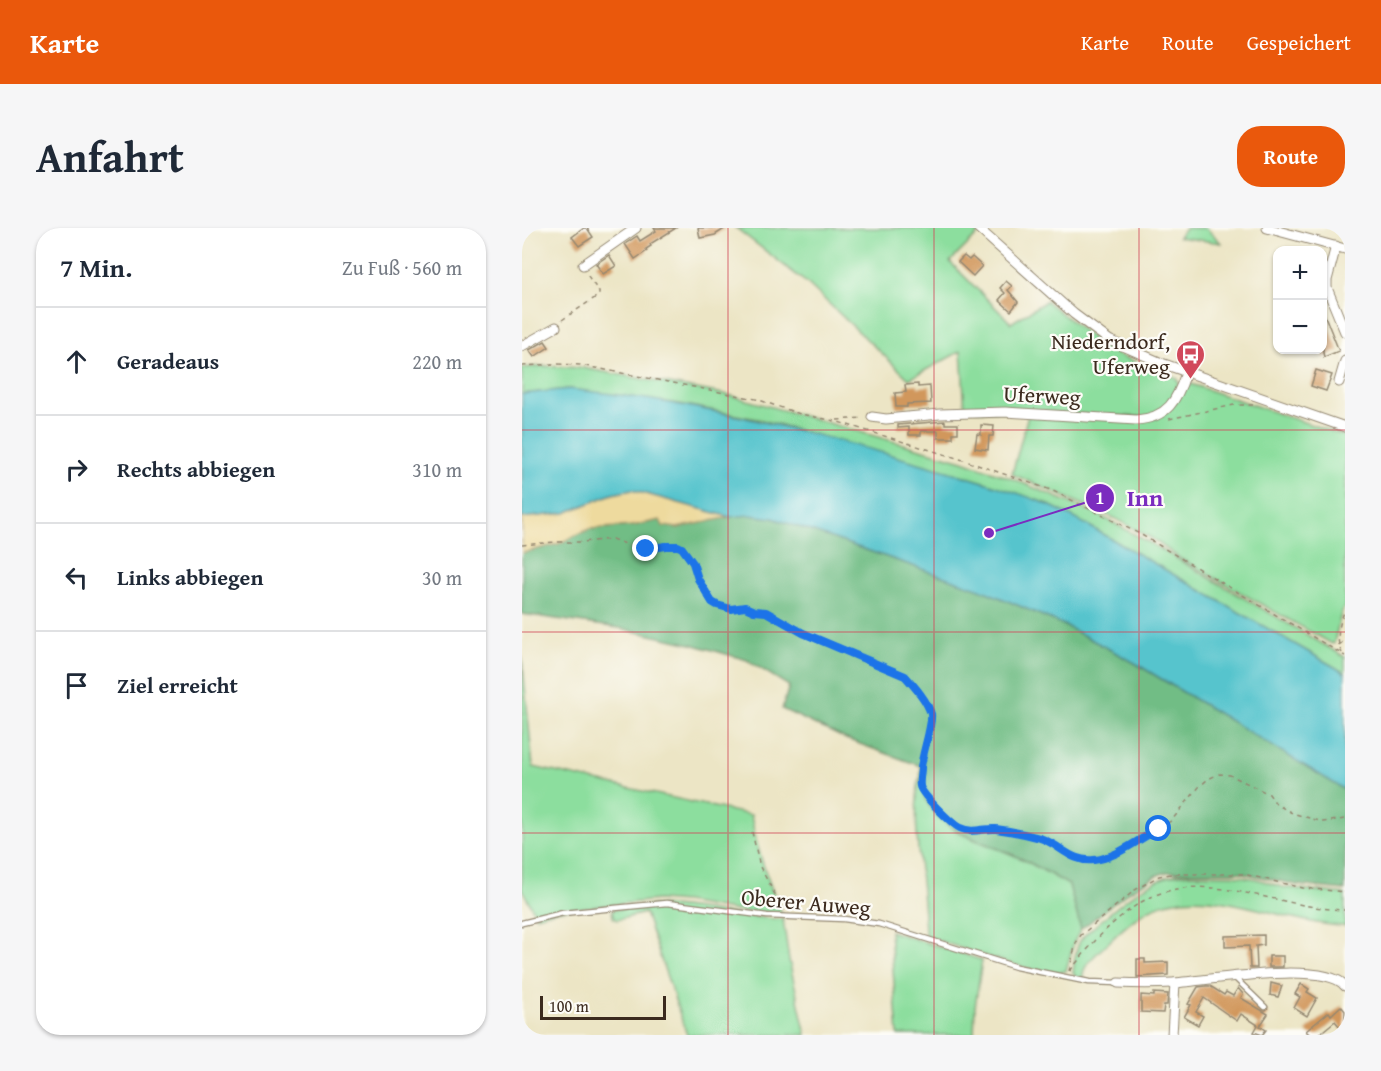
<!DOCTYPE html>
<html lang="de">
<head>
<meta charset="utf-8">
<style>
  body { margin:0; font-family:"Gentium Book Plus",serif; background:#f6f6f7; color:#1f2937 }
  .controls { position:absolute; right:18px; top:18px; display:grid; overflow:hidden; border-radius:12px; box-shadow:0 2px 4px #0004 }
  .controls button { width:54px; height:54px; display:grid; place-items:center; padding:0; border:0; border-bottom:2px solid #e0e1e3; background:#fff; color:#1f2937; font:30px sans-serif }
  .scale { position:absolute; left:18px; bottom:15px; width:126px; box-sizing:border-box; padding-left:6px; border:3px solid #3b2a1e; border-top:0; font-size:16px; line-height:21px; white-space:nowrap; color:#3b2a1e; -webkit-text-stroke:4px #fdfcf7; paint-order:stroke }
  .stop { position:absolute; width:18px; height:18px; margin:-14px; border:4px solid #1a73e8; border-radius:50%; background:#fff }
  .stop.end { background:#1a73e8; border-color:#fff; box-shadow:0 2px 6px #0008 }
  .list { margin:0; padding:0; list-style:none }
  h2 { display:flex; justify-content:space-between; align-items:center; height:78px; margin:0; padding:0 24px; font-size:26px }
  h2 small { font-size:20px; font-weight:400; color:#747a83 }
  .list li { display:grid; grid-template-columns:39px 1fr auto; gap:18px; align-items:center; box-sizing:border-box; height:108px; padding:0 24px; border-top:2px solid #e0e1e3 }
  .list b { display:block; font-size:22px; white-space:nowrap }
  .list em { font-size:20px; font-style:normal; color:#747a83 }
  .icon { flex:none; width:33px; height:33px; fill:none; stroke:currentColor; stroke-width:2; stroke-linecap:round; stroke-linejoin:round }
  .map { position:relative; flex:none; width:823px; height:807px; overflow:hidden; border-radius:24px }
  header { display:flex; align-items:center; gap:36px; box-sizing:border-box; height:84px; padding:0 30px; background:#ea580c; color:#fff }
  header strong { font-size:28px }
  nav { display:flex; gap:33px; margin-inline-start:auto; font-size:21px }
  .intro { display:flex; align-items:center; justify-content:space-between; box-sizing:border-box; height:144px; padding:0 36px }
  h1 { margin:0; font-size:42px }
  .button { padding:15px 27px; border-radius:24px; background:#ea580c; color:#fff; font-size:21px; font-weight:700 }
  main { display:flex; gap:36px; padding:0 36px }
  aside { flex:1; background:#fff; border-radius:24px; box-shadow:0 2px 4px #0004 }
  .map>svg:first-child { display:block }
  .green { fill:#8cde9e; stroke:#64845e; stroke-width:1.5 }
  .forest { fill:#71bd85; stroke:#567452; stroke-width:1.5 }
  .sand { fill:#eeda9e; stroke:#94825e; stroke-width:1.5 }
  .water { fill:#56c4cd; stroke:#487776; stroke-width:1.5 }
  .building { fill:#d1975b }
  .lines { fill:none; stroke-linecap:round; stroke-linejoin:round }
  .lane-casing { stroke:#948872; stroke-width:7 }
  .street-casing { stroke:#948872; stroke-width:11 }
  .path { stroke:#948872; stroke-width:1.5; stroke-dasharray:4.5 4.5; stroke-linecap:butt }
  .lane { stroke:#fff; stroke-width:4.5 }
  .street { stroke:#fff; stroke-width:9 }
  .route { stroke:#1a73e8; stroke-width:8 }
  .grid { fill:none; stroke:#d1495b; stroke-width:1.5; stroke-opacity:0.55 }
  .labels { text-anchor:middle; stroke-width:4.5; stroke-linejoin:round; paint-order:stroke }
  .poi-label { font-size:22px; fill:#3b2a1e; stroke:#fdfcf7; text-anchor:end }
  .street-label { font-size:22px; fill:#3b2a1e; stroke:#fdfcf7 }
  .leader { fill:none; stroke:#7b2cbf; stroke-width:2 }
  .callout-dot { fill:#7b2cbf; stroke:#fdfcf7; stroke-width:2 }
  .mark-label { font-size:18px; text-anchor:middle; font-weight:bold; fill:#fff }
  .callout-label { font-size:24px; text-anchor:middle; font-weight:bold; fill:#7b2cbf; stroke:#fdfcf7; stroke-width:4.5; stroke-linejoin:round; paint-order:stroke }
</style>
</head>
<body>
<header>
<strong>Karte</strong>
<nav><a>Karte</a><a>Route</a><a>Gespeichert</a></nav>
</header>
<div class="intro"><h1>Anfahrt</h1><a class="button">Route</a></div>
<main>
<aside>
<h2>7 Min.<small>Zu Fuß · 560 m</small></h2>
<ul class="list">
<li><svg class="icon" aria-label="ahead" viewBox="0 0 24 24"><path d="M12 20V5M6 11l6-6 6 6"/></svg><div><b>Geradeaus</b></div><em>220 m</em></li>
<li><svg class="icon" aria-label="right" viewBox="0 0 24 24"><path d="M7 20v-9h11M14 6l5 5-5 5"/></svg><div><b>Rechts abbiegen</b></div><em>310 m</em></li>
<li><svg class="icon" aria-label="left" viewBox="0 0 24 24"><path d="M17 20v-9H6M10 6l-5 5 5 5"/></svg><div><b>Links abbiegen</b></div><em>30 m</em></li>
<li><svg class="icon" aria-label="arrive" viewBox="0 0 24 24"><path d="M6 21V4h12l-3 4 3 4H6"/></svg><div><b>Ziel erreicht</b></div></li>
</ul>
</aside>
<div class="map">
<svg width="823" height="807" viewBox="0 0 823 807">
  <rect width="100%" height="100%" fill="#fdfcf7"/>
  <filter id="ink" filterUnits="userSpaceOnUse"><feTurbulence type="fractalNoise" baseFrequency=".0167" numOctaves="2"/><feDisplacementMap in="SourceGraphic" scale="12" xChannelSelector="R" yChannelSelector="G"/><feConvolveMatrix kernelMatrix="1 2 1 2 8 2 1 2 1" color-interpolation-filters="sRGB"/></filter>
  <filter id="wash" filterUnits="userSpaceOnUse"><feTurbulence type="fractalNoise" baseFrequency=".008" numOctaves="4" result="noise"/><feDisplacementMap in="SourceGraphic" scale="24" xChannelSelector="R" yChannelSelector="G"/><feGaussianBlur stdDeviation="1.35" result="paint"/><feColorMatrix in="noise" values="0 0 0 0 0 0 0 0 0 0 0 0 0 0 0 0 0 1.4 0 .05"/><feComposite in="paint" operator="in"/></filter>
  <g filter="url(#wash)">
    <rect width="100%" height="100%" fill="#ece5c5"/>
    <g class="green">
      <path d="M214,0H452L457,5L428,34L489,95L524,73L577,115L596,127L655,150L657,158L646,178L626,189L443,182L439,123L387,151L286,56Z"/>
      <path d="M664,0H684L699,15L656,9Z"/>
      <path d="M22,138L61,140L207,167L441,233L491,251L577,287L628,315L823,429V445L567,298L523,275L455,252L240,192L158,176L47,161L0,166V140Z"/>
      <path d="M669,156L823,208V377L819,386L812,415L810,416L659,331L629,310L592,290L490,246L506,187L635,190L664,157Z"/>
      <path d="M0,428L11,539L229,587C235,623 246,653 260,686L216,683L163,674L136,672L38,682L14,688L0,661Z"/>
      <path d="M397,550C416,610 448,607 498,630C514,638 530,648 547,657L559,701L552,714L544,743C525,752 428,716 403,708C402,655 389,602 397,550Z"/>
      <path d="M655,646L712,647L735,651L760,659L823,666V698C763,697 687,653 630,680C614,688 599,702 587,714C578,723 559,737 561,750L554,749L551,745C552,734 553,722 558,713C562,706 570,701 575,696C598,676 624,652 655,646Z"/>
      <path d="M134,677C177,678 218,690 261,691L267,732L284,807H165L123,685L95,692L91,689L90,682Z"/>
      <path d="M368,703L460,732L453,779L452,807H376Z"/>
    </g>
    <path class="forest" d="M228,287L251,290L458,361L542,397L613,435L823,562V662L775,657L717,644H645L633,648L605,665L559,701L547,657C531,648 515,638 498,630C456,610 392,600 399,538L324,511L260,481L267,458L225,432L169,416L97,400L0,386V325L3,323L36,316L67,301L110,298L138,292Z"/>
    <path class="sand" d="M110,262L208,289L155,300L141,298L138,292L110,298L67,301L36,316L0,325V290L43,285L90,266Z"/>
    <path class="water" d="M47,161C158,172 262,197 369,227C420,242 472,255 522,275C537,281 552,290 567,298L823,445V562L613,435L542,397L458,361L251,290L228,287L208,289L110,262L90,266L43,285L0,290V166Z"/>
    <g id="blocks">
      <g class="building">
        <path d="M62,0H65L71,9L57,18L50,9Z"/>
        <path d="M132,0H154L128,16L129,18L124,21L125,23L113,31L103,16L115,8L118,13L134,3Z"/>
        <path d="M176,0H204L193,7L178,10Z"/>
        <path d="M87,27L94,38L81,46L74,36Z"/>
        <path d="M442,28L447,32L450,29L460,38L451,48L436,34Z"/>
        <path d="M484,53L490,58L486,62L496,74L489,83L477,72L483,65L478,60Z"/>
        <path d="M801,83L817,123L802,129L801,125Z"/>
        <path d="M23,113L27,119L12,129L7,122Z"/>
        <path d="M794,142L810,147L804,163L789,158Z"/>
        <path d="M396,156V159L408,158L409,175L385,176V179H374L373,165L384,164L383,157Z"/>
        <path d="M423,193V196H436V205H431V210H416V203H399V207H387V199L376,200V197Z"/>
        <path d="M459,197L472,198L471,208H467L466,222L453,220L455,206L459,207Z"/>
        <path d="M742,707V717L734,718L735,740H728L727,718L703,719V708Z"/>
        <rect x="747" y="728" width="14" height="11"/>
        <path d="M615,731H623V735L646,734V747L615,749Z"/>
        <path d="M749,755L760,758L756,769L748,767Z"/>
        <path d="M779,756L787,761L785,764L795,770L785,788L772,780L778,769L773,766Z"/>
        <path d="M684,758H688L702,767L704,764L711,768L716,760L721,766L719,770L746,786L738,798L744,802L740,807L732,804L736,797L719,786L715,793L682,770L674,784L681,788L676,797L662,789L669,777L666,776L676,759Z"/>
        <path d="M632,765L646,766L645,777H642L641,785L619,784V767L632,768Z"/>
        <path d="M819,778L823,783V805L813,793L796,807H788L784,803L807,784L809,787Z"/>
      </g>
    </g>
  </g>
  <g filter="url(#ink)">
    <use href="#blocks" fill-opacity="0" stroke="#948872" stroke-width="1.5"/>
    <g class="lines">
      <defs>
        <g id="lane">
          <path d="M0,695L41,685L145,675L245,688L322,691L357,696L494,739L567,754L596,755"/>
          <path d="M711,748L743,779"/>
        </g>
        <g id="street">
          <path d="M456,0L552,86L587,112L642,136L823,199"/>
          <path d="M745,0L823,21"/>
          <path d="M814,18L805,52V60L823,104"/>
          <path d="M61,37L114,0"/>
          <path d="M0,118L34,99"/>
          <path d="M817,154L823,133"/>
          <path d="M350,189L364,191L418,186L483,184L614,192C646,190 655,172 664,145"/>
          <path d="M596,755C614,756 633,756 651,755C684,753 802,732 823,758"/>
          <path d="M650,807L653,755"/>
        </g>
      </defs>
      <use href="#lane" class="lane-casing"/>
      <use href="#street" class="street-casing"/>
      <g class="path">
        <path d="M40,92L77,67V64L64,45"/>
        <path d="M0,138L33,136L58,137L234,171L278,186L313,193L438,231L529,262L618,306L823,428"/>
        <path d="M647,191L712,177H731"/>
        <path d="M315,192L340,190"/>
        <path d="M0,317L33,314H61L90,311L115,320L124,321L156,318L171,335L175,351L190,374L209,381L223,379L233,383L244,384L281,405L383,448L394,459L409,486V496L400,528L398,558L403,567L431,596L447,604L470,601L500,605L527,613L549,629L558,632H573L601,621L620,609L637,601L650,592L677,559L686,551L697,546L708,547L747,566L754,576L770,585L801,594L823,591"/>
        <path d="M817,417L823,412"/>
        <path d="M820,425C813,413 817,395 823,382"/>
        <path d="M230,604L238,639L262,683"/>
        <path d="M547,743L554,715L559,707L613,662L637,648L649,646H721L781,660L823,664"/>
        <path d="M548,743C572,712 606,673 646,663C669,656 700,660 724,665C757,671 789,681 823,682"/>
      </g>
      <use href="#lane" class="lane"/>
      <use href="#street" class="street"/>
    </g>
  </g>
  <g class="lines" filter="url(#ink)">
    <path class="route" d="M124,321L144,318H156L160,320L171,335L176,351L190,374L195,377L209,381L223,379L232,383L244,384L281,405L383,448C392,458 405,472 409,486C411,496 400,526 399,540C399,545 397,552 398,558C399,566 430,596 438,600C451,606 461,600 474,601C489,603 504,606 518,610C538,616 549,635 572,632C595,630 616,611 637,601"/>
  </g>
  <path class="grid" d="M206,0V807M412,0V807M617,0V807M0,202H823M0,404H823M0,605H823"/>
  <defs>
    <symbol id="bus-pin" viewBox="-11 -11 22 30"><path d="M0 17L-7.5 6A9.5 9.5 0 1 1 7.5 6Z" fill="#d1495b" stroke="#fdfcf7"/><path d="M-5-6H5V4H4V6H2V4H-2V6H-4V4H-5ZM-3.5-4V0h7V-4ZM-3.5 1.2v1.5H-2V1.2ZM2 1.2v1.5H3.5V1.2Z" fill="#fff"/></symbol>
  </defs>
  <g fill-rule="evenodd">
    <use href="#bus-pin" x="652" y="110" width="33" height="45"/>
  </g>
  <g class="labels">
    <g class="poi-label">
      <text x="648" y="121">Niederndorf,<tspan x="648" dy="25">Uferweg</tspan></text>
    </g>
    <g class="street-label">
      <text transform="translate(520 167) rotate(3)" y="8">Uferweg</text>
      <text transform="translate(284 674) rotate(5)" y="8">Oberer Auweg</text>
    </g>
  </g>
  <path class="leader" d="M467 305L578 270"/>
  <g class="callout-dot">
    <circle cx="467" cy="305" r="6"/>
    <circle cx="578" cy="270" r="15"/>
  </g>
  <g class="mark-label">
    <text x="578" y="276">1</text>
  </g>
  <g class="callout-label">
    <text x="623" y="278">Inn</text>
  </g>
</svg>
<div class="controls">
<button>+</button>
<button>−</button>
</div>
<div class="scale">100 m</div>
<div class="stop" style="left:637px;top:601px"></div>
<div class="stop end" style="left:124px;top:321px"></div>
</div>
</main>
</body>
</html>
